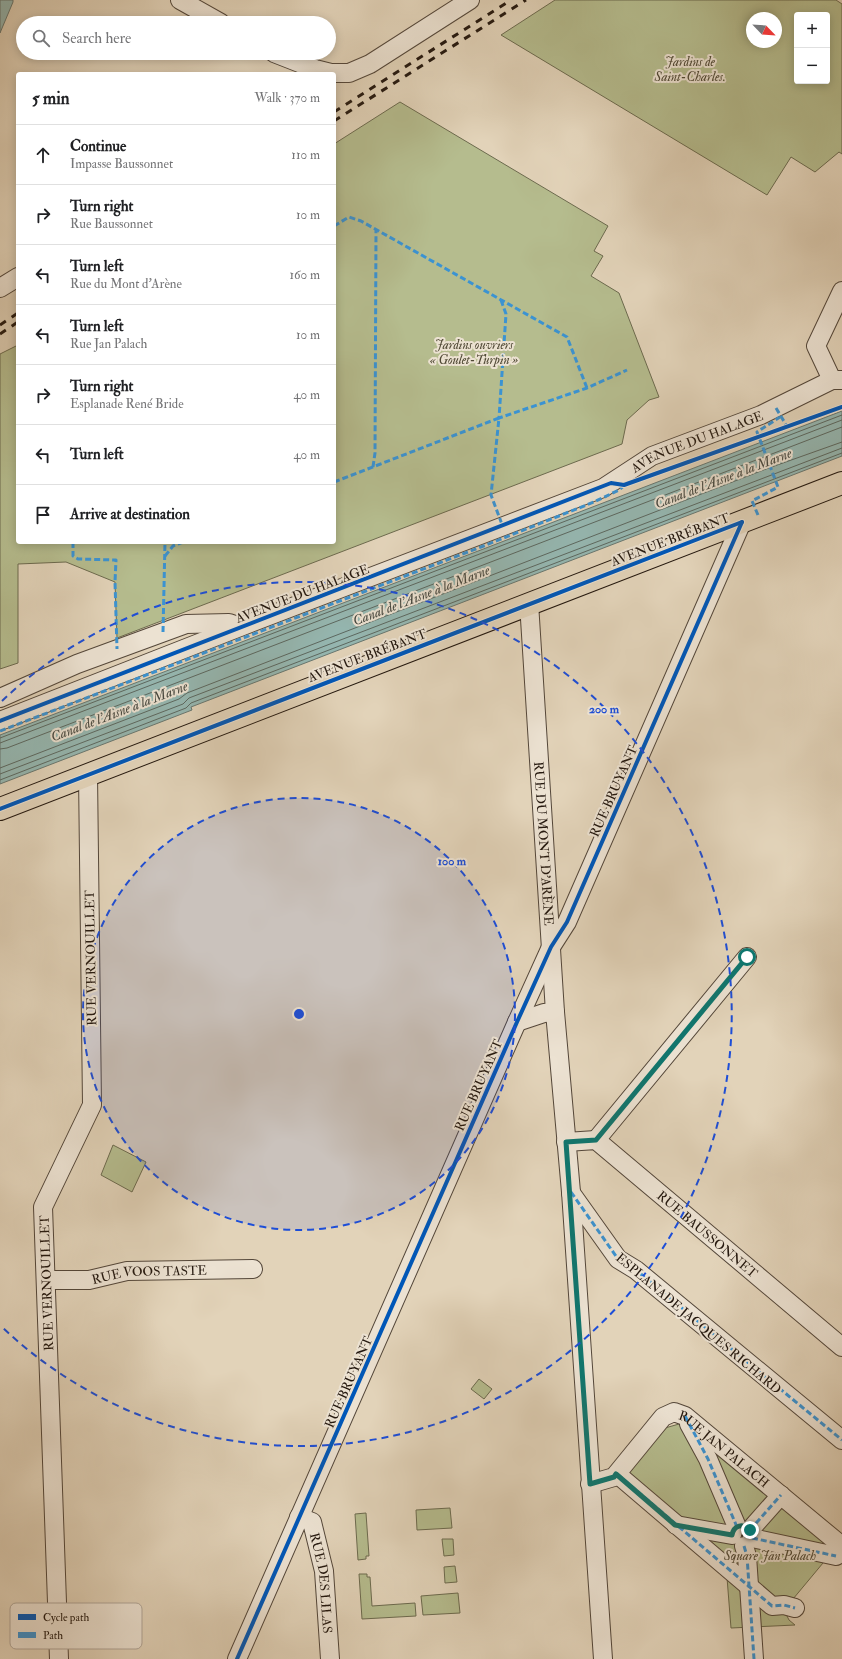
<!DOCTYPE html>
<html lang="en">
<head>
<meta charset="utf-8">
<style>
  body { margin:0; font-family:"IM FELL Double Pica",serif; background:#f6f6f6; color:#202124 }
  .controls { position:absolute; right:12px; top:12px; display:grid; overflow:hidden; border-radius:4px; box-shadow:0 2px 10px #0003 }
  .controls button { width:36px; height:36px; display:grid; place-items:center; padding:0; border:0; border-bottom:1px solid #e0e0e0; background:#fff; color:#202124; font:20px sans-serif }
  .compass { position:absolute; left:746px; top:12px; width:36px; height:36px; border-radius:50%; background:#fff; box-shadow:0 2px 10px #0003; rotate:115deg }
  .stop { position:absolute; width:12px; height:12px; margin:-9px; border:3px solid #0f766e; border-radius:50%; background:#fff }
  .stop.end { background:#0f766e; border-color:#fff; box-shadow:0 1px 4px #0008 }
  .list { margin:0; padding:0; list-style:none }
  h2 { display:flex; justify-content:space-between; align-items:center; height:52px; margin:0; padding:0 16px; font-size:17px }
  h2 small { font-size:13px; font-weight:400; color:#757577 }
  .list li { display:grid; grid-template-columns:26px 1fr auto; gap:12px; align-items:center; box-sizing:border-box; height:60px; padding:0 16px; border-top:1px solid #e0e0e0 }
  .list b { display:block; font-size:15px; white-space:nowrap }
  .list p { margin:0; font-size:13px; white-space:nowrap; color:#757577 }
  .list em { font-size:13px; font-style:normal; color:#757577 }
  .icon { flex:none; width:22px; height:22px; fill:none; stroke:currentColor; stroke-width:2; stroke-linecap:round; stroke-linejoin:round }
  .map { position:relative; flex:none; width:842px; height:1659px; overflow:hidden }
  .search { position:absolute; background:#fff; box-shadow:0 2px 10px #0003; left:16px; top:16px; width:320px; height:44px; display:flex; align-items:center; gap:10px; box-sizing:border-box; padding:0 14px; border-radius:22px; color:#757577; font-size:15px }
  .panel { position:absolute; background:#fff; box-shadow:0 2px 10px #0003; left:16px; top:72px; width:320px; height:472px; border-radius:4px }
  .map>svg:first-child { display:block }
  .green { fill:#b5bc8e; stroke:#6c6a4e; fill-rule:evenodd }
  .water { fill:#95b7b1; stroke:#687770 }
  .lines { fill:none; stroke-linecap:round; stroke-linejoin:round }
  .shore { stroke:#5c6860; stroke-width:1 }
  .minor-casing { stroke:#54473a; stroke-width:20 }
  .major-casing { stroke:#24180f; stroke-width:24 }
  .minor { stroke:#ece2d2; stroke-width:18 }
  .major { stroke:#e2d3b9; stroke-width:22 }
  .rail { stroke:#24180f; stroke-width:3; stroke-dasharray:7 7; stroke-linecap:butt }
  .quiet { stroke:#3b93d2; stroke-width:3; stroke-dasharray:6 3; stroke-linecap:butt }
  .cycleway-casing { stroke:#ece2d2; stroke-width:6 }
  .cycleway { stroke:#0057b8; stroke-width:4 }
  .route { stroke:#0f766e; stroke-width:5 }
  .ring { fill:none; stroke:#1d4ed8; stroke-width:2; stroke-dasharray:7 5 }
  .labels { text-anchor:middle; stroke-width:4; stroke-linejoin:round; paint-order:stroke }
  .park-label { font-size:13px; font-style:italic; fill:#504935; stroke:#ece2d2 }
  .street-label { font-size:13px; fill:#24180f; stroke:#ece2d2 }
  .water-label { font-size:14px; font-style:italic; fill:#464840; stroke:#ece2d2 }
  .key { fill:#ece2d2; stroke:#b0a598; stroke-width:1 }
  .key-label { font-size:11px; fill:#24180f }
  .centre { fill:#1d4ed8; stroke:#ece2d2; stroke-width:2 }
  .ring-label { font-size:12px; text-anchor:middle; font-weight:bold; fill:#1d4ed8; stroke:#ece2d2; stroke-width:4; stroke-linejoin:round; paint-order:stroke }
</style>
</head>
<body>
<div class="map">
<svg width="842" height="1659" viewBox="0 0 842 1659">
  <rect width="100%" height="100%" fill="#e2d3b9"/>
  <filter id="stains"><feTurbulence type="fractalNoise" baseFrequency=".005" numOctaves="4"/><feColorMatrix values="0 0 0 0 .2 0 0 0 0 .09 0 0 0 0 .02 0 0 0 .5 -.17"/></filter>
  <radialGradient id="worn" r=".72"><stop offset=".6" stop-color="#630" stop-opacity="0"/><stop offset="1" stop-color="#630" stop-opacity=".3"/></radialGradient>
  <g class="green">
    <path d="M555,0H836L842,4V154L839,152L815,172L791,157L767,195L501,35ZM797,15H827V81H797ZM752,18H776V42H752Z"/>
    <path d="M400,102L608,226L594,251L603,256L591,276L619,293L659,397L649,400L627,420L622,444L117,638L115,582L66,562L18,564V663L0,669V354L18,345V542H334V144Z"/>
    <path d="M113,1145L146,1162L132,1192L101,1175Z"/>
    <path d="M479,1379L492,1389L484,1399L471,1389Z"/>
    <path d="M679,1424L684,1426L828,1543V1557L793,1599L786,1614L789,1620L795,1625L731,1628L726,1565L626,1476L665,1428Z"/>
    <path d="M450,1508L452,1528L417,1530L416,1510Z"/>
    <path d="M366,1513L369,1556H366V1559L358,1560L355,1514Z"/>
    <path d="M442,1539H453L454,1555L444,1556Z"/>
    <path d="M455,1566L457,1582L445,1583L444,1567Z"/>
    <path d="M359,1574H367V1577H370L372,1606L415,1603L416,1616L362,1619Z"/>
    <path d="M458,1593L460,1613L423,1615L421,1596Z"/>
  </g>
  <g class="water">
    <path d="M0,0H13V2L0,33Z"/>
    <path d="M842,411V456L191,707L192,710L0,784V735Z"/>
  </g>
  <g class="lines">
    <g class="shore">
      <path d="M0,738L842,415"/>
      <path d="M0,743L842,420"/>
      <path d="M0,749L7,748L842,427"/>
      <path d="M0,768L179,699L187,693L766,469L842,442"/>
      <path d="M0,774L183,704L189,698L842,448"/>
      <path d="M0,780L186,708L191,703L842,453"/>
    </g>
    <defs>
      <g id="minor">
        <path d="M180,0L221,23"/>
        <path d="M274,53L315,69L331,73H349L370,64L470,0"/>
        <path d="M0,288L18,277"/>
        <path d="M832,380L816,346L842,291"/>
        <path id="s1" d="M529,603L555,1012L571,1192L603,1659"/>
        <path d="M0,698L77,664L186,624L229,623L238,626"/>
        <path id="s2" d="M0,721L240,627L603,488L652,456L761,415L832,380H842"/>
        <path d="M517,1022L544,1013L555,1012"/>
        <path d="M596,1140L747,957"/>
        <path id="s3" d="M566,1142L596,1140L842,1347"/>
        <path d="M571,1193L618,1259L636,1270L842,1440"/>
        <path id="s4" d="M46,1280H89L127,1271L253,1269"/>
        <path d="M689,1424L708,1459L737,1527"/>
        <path d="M617,1474L772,1606L784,1605L795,1608"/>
        <path id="s5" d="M590,1484L614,1477L663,1417L674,1412L685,1416L842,1546"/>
        <path id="s6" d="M299,1517L312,1522L324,1571L330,1659"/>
        <path d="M676,1525L732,1535"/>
        <path d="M750,1530L781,1495"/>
        <path d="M752,1538L836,1556"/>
        <path d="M744,1546L747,1556L754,1659"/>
        <path d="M59,1659L43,1207L92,1105L88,774"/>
        <path d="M237,1659L517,1022L551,947L567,922L742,522"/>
      </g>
      <path id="major" d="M0,809L842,483"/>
    </defs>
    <use href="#minor" class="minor-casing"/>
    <use href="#major" class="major-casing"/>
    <use href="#minor" class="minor"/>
    <use href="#major" class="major"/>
    <g class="rail">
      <path d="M334,112L511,0"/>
      <path d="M334,121L526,0"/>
      <path d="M0,325L18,313"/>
      <path d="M0,334L18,322"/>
    </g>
    <g class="quiet">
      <path d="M334,226L349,217L361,221L567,337L587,388"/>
      <path d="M501,300L506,314L499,418L587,388L627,370"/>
      <path d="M776,408L788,428"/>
      <path d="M373,467L375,453L376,230"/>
      <path d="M334,482L499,418L491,495L503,527"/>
      <path d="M758,515L752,501L778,487L757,432L780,417"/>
      <path d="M73,542V556L78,559L116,560L115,582L117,649"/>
      <path d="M165,556L173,546L183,542"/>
      <path d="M163,632L165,542"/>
      <path d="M0,731L481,547L594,502L619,490L625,485"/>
      <path d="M571,1192L618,1259L636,1270L842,1440"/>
      <path d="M685,1416L708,1459L737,1527"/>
      <path d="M617,1474L772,1606L784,1605L795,1608"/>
      <path d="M677,1525L732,1535"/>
      <path d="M750,1530L781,1495"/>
      <path d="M752,1538L836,1556"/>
      <path d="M744,1546L747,1556L754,1659"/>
    </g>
    <defs>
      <g id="cycleway">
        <path d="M0,721L611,483L624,485L842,407"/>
        <path d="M0,809L742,522"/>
        <path d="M237,1659L517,1022L551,947L567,922L742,522"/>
      </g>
    </defs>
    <use href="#cycleway" class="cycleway-casing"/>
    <use href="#cycleway" class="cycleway"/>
  </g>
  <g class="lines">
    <path class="route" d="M747,957L596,1140L566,1142L590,1484L614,1477L616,1474L675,1525L732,1535C734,1525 743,1523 750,1530"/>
  </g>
  <circle cx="299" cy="1014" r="216" fill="#1d4ed8" fill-opacity=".12"/>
  <g class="ring">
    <circle cx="299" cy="1014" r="216"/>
    <path d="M2 701A432 432 0 1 1 2 1327"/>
  </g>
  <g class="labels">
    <g class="park-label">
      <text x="690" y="66">Jardins de<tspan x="690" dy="15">Saint-Charles.</tspan></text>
      <text x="474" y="349">Jardins ouvriers<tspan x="474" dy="15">« Goulet-Turpin »</tspan></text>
      <text x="770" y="1560">Square Jan Palach</text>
    </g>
    <g class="street-label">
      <text dy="5" stroke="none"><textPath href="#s2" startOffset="752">AVENUE DU HALAGE</textPath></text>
      <text transform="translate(670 539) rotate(-21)" y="5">AVENUE BRÉBANT</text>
      <text transform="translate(302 593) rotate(-21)" y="5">AVENUE DU HALAGE</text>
      <text transform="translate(367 655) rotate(-21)" y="5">AVENUE BRÉBANT</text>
      <text transform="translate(613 791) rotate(-66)" y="5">RUE BRUYANT</text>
      <text dy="5" stroke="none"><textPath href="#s1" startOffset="241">RUE DU MONT D'ARÈNE</textPath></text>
      <text transform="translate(90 958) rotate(-91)" y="5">RUE VERNOUILLET</text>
      <text transform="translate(478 1085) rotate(-66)" y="5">RUE BRUYANT</text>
      <text dy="5" stroke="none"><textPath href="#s3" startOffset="176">RUE BAUSSONNET</textPath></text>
      <text dy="5" stroke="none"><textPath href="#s4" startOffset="104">RUE VOOS TASTE</textPath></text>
      <text transform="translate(46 1283) rotate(-92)" y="5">RUE VERNOUILLET</text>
      <text transform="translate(699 1323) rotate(40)" y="5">ESPLANADE JACQUES RICHARD</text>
      <text transform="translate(348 1382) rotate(-66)" y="5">RUE BRUYANT</text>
      <text dy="5" stroke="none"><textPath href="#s5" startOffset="177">RUE JAN PALACH</textPath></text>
      <text dy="5" stroke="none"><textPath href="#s6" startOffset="76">RUE DES LILAS</textPath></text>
    </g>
    <g class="water-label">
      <text transform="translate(723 478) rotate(-21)" y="5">Canal de l'Aisne à la Marne</text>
      <text transform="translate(421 595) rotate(-21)" y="5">Canal de l'Aisne à la Marne</text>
      <text transform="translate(119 711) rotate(-21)" y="5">Canal de l'Aisne à la Marne</text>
    </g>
  </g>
  <rect x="10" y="1603" width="132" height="46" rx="6" class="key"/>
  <rect x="18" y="1614" width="18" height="6" fill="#0057b8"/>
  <rect x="18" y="1632" width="18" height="6" fill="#3b93d2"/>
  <g class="key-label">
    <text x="43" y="1621">Cycle path</text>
    <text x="43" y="1639">Path</text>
  </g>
  <circle cx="299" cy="1014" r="6" class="centre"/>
  <g class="ring-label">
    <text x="604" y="713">200 m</text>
    <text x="452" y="865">100 m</text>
  </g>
  <rect width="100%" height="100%" filter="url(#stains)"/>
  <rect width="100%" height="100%" fill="url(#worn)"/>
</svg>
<div class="controls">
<button>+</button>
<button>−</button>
</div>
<svg class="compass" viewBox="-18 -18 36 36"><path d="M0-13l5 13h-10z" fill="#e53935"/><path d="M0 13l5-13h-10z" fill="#757577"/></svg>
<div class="stop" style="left:747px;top:957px"></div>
<div class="stop end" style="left:750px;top:1530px"></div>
<div class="search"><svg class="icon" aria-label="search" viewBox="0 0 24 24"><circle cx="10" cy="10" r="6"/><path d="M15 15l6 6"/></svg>Search here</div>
<section class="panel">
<h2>5 min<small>Walk · 370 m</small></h2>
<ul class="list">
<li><svg class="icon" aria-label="ahead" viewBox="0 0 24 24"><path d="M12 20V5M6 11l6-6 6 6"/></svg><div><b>Continue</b><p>Impasse Baussonnet</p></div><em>110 m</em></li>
<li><svg class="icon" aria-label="right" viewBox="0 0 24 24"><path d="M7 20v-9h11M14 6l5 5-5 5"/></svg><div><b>Turn right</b><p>Rue Baussonnet</p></div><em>10 m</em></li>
<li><svg class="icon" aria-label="left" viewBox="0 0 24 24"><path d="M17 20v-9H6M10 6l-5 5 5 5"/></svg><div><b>Turn left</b><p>Rue du Mont d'Arène</p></div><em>160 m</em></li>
<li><svg class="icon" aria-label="left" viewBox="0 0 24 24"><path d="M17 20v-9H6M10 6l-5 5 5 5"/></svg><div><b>Turn left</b><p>Rue Jan Palach</p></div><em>10 m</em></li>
<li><svg class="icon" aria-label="right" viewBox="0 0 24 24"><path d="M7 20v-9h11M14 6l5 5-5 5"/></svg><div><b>Turn right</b><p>Esplanade René Bride</p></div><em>40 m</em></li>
<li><svg class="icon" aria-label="left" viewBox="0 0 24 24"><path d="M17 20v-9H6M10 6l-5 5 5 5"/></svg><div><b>Turn left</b></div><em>40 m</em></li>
<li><svg class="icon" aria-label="arrive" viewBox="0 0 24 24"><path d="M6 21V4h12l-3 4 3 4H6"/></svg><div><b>Arrive at destination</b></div></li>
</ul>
</section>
</div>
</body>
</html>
